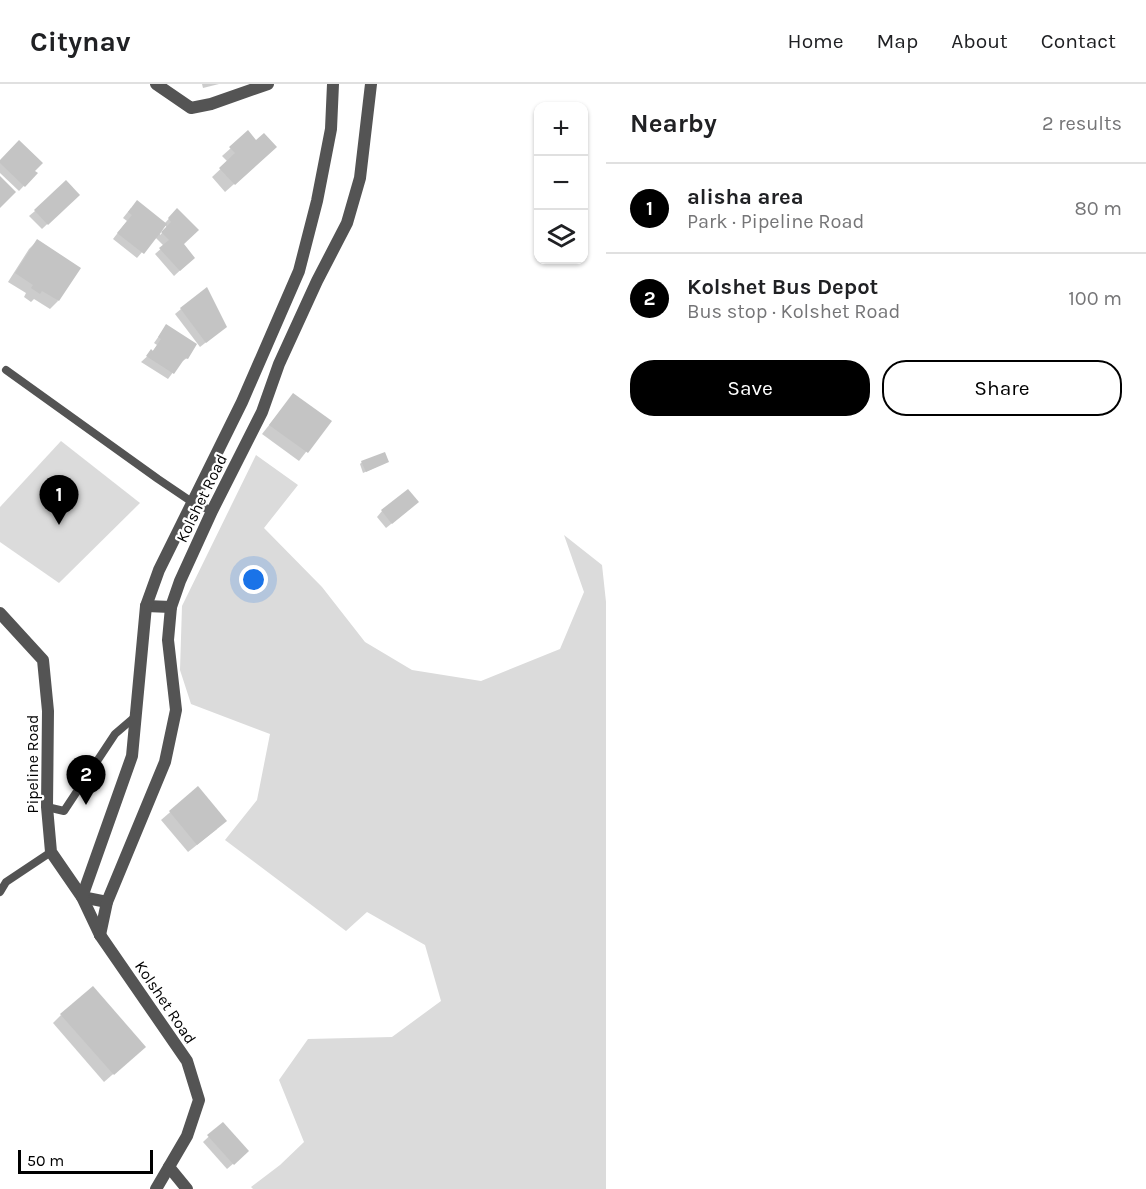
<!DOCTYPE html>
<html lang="en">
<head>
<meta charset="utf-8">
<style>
  body { margin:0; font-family:Karla,sans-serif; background:#f6f6f6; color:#202124 }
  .controls { position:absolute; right:18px; top:18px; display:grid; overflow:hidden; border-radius:12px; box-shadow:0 2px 4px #0004 }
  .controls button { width:54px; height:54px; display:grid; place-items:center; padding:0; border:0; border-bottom:2px solid #e0e0e0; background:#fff; color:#202124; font:30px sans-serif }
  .scale { position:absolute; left:18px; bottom:15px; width:135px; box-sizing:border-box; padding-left:6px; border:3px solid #000; border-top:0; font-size:16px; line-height:21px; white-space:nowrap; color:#000; -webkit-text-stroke:4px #fff; paint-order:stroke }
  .you { position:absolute; left:254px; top:496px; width:21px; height:21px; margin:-15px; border:4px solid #fff; border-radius:50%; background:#1a73e8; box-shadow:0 0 0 9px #1a73e833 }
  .badge { display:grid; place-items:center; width:39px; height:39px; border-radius:50%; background:#000; color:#fff; font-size:20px; font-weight:700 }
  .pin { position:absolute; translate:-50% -50px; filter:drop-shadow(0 2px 3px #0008) }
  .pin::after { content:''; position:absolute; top:32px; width:21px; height:18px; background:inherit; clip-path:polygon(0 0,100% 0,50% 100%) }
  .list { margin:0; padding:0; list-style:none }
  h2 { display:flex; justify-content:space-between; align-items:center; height:78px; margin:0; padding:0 24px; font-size:26px }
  h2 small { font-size:20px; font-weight:400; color:#757577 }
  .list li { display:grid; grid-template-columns:39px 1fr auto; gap:18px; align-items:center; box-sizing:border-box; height:90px; padding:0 24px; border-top:2px solid #e0e0e0 }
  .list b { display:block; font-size:22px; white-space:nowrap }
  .list p { margin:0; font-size:20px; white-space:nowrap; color:#757577 }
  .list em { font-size:20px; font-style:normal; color:#757577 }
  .actions { display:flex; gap:12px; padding:18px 24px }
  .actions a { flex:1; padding:14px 0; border:2px solid #000; border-radius:24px; text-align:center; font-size:21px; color:#000 }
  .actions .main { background:#000; color:#fff }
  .icon { flex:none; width:33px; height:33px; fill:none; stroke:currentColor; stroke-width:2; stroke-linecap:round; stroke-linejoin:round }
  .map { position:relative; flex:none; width:606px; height:1105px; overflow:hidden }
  header { display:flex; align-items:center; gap:36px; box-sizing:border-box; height:84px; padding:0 30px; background:#fff; border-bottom:2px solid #e0e0e0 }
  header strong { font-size:28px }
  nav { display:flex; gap:33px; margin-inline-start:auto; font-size:21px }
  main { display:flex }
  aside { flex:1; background:#fff }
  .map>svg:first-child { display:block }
  .green { fill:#dbdbdb }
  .shadow { fill:#0003; fill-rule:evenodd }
  .building { fill:#c4c4c4 }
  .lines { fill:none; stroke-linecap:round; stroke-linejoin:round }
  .service { stroke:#545454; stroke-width:8 }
  .minor { stroke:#545454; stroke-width:12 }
  .tertiary { stroke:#545454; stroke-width:12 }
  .labels { text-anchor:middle; stroke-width:4.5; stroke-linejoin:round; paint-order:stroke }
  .street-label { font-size:16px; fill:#000; stroke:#fff }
</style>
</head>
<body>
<header>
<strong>Citynav</strong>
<nav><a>Home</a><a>Map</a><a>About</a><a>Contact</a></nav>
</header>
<main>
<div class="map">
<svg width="606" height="1105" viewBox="0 0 606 1105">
  <rect width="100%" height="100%" fill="#fff"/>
  <g class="green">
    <path d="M61,357L140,419L59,499L0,458V423Z"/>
    <path d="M256,371L298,401L264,444L322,503L365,558L412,586L481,597L560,565L584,508L564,451L602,481L606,518V1105H253L251,1103L280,1081L304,1058L279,996L308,955L392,953L441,917L425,861L367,828L346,847L225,756L257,716L270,650L191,620L180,586L182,522Z"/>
  </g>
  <g class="shadow">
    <path d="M202,0H219L203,4Z"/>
    <path d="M231,64L267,71L225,108L212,93L228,78L222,72Z"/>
    <path d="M0,78L36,89L19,107L0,89Z"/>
    <path d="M78,111L42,145L29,132L35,127Z"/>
    <path d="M131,124L164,140L177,126L182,160L188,179L174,192L155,170L164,162L155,153L137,174L113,155L127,137L123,134ZM165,141L167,144L160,151V150Z"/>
    <path d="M37,157L58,217L50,225L34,215L31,218L24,213L26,209L8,198L29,165Z"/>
    <path d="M181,225L219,248L200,263L175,230Z"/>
    <path d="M166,242L187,274L180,279L168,295L141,278L152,268L157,261L154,259Z"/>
    <path d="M293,311L330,337L299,377L262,350Z"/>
    <path d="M362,378H387L363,389L360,380Z"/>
    <path d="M411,424L386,444L377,433L382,427Z"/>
    <path d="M198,704L217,745L188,768L161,736Z"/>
    <path d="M61,931L135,971L104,998L53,939Z"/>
    <path d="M222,1040L241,1073L227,1085L203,1058Z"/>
  </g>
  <g class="building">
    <path d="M248,46L256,56L264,49L277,63L235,101L219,84L235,69L229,63Z"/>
    <path d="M19,56L43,79L35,87L38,89L25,103L0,79V76Z"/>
    <path d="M0,92L16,108L0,124Z"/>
    <path d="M66,96L80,111L48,141L34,126Z"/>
    <path d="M137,116L167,140L144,170L117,149L132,131L128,128Z"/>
    <path d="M177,124L199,146L184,160L195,174L180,187L159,164L169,156L161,148L171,138L168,134Z"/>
    <path d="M37,155L81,184L59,217L42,207L40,210L31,204L33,201L15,189Z"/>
    <path d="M207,203L227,243L206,259L180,224Z"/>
    <path d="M166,240L197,260L188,275L185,274L174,290L146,272L151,265L153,267L161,255L158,253Z"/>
    <path d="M293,309L332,337L308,369L269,341Z"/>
    <path d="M385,368L389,378L366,388L361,377Z"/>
    <path d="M408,405L419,418L392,440L381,426Z"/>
    <path d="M198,702L227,737L197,761L169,727Z"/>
    <path d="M93,902L146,963L114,991L60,930Z"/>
    <path d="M223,1038L249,1067L234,1081L207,1051Z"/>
  </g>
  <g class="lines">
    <g class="service">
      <path d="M6,286L158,395L192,418L212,427"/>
      <path d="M47,723L64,727L115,650L136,632"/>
      <path d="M0,808L6,798L51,768"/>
    </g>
    <g class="minor">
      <path d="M156,0L191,24L211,20L268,0"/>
      <path d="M100,851L187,977L199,1016L187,1052L156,1105"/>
      <path d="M169,1083L187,1105"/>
    </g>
    <g class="tertiary">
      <path d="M146,522L171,523"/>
      <path d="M0,529L43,576L48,627L47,723L51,768L82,813L107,818"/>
      <path d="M100,851L107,818L165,678L176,626L168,556L171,523L180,497L212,427L262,328L279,280L317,197L347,139L360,94L371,0"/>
      <path d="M100,851L82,813L132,672L146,522L159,486L242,318L299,187L317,117L331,45L333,0"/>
    </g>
  </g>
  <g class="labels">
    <g class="street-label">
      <text transform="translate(201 414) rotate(-64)" y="6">Kolshet Road</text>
      <text transform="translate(32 680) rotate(-90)" y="6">Pipeline Road</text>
      <text transform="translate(166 918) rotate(56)" y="6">Kolshet Road</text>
    </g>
  </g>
</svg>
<div class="controls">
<button>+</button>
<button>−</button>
<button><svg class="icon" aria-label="layers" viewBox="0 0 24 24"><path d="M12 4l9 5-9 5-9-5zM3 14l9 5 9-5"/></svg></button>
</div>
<div class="scale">50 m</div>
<div class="you"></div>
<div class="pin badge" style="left:59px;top:441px">1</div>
<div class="pin badge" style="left:86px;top:721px">2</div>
</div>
<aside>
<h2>Nearby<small>2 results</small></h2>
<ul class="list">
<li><span class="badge">1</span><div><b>alisha area</b><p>Park · Pipeline Road</p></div><em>80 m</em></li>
<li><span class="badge">2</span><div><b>Kolshet Bus Depot</b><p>Bus stop · Kolshet Road</p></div><em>100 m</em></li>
</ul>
<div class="actions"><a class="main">Save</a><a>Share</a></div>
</aside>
</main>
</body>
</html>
